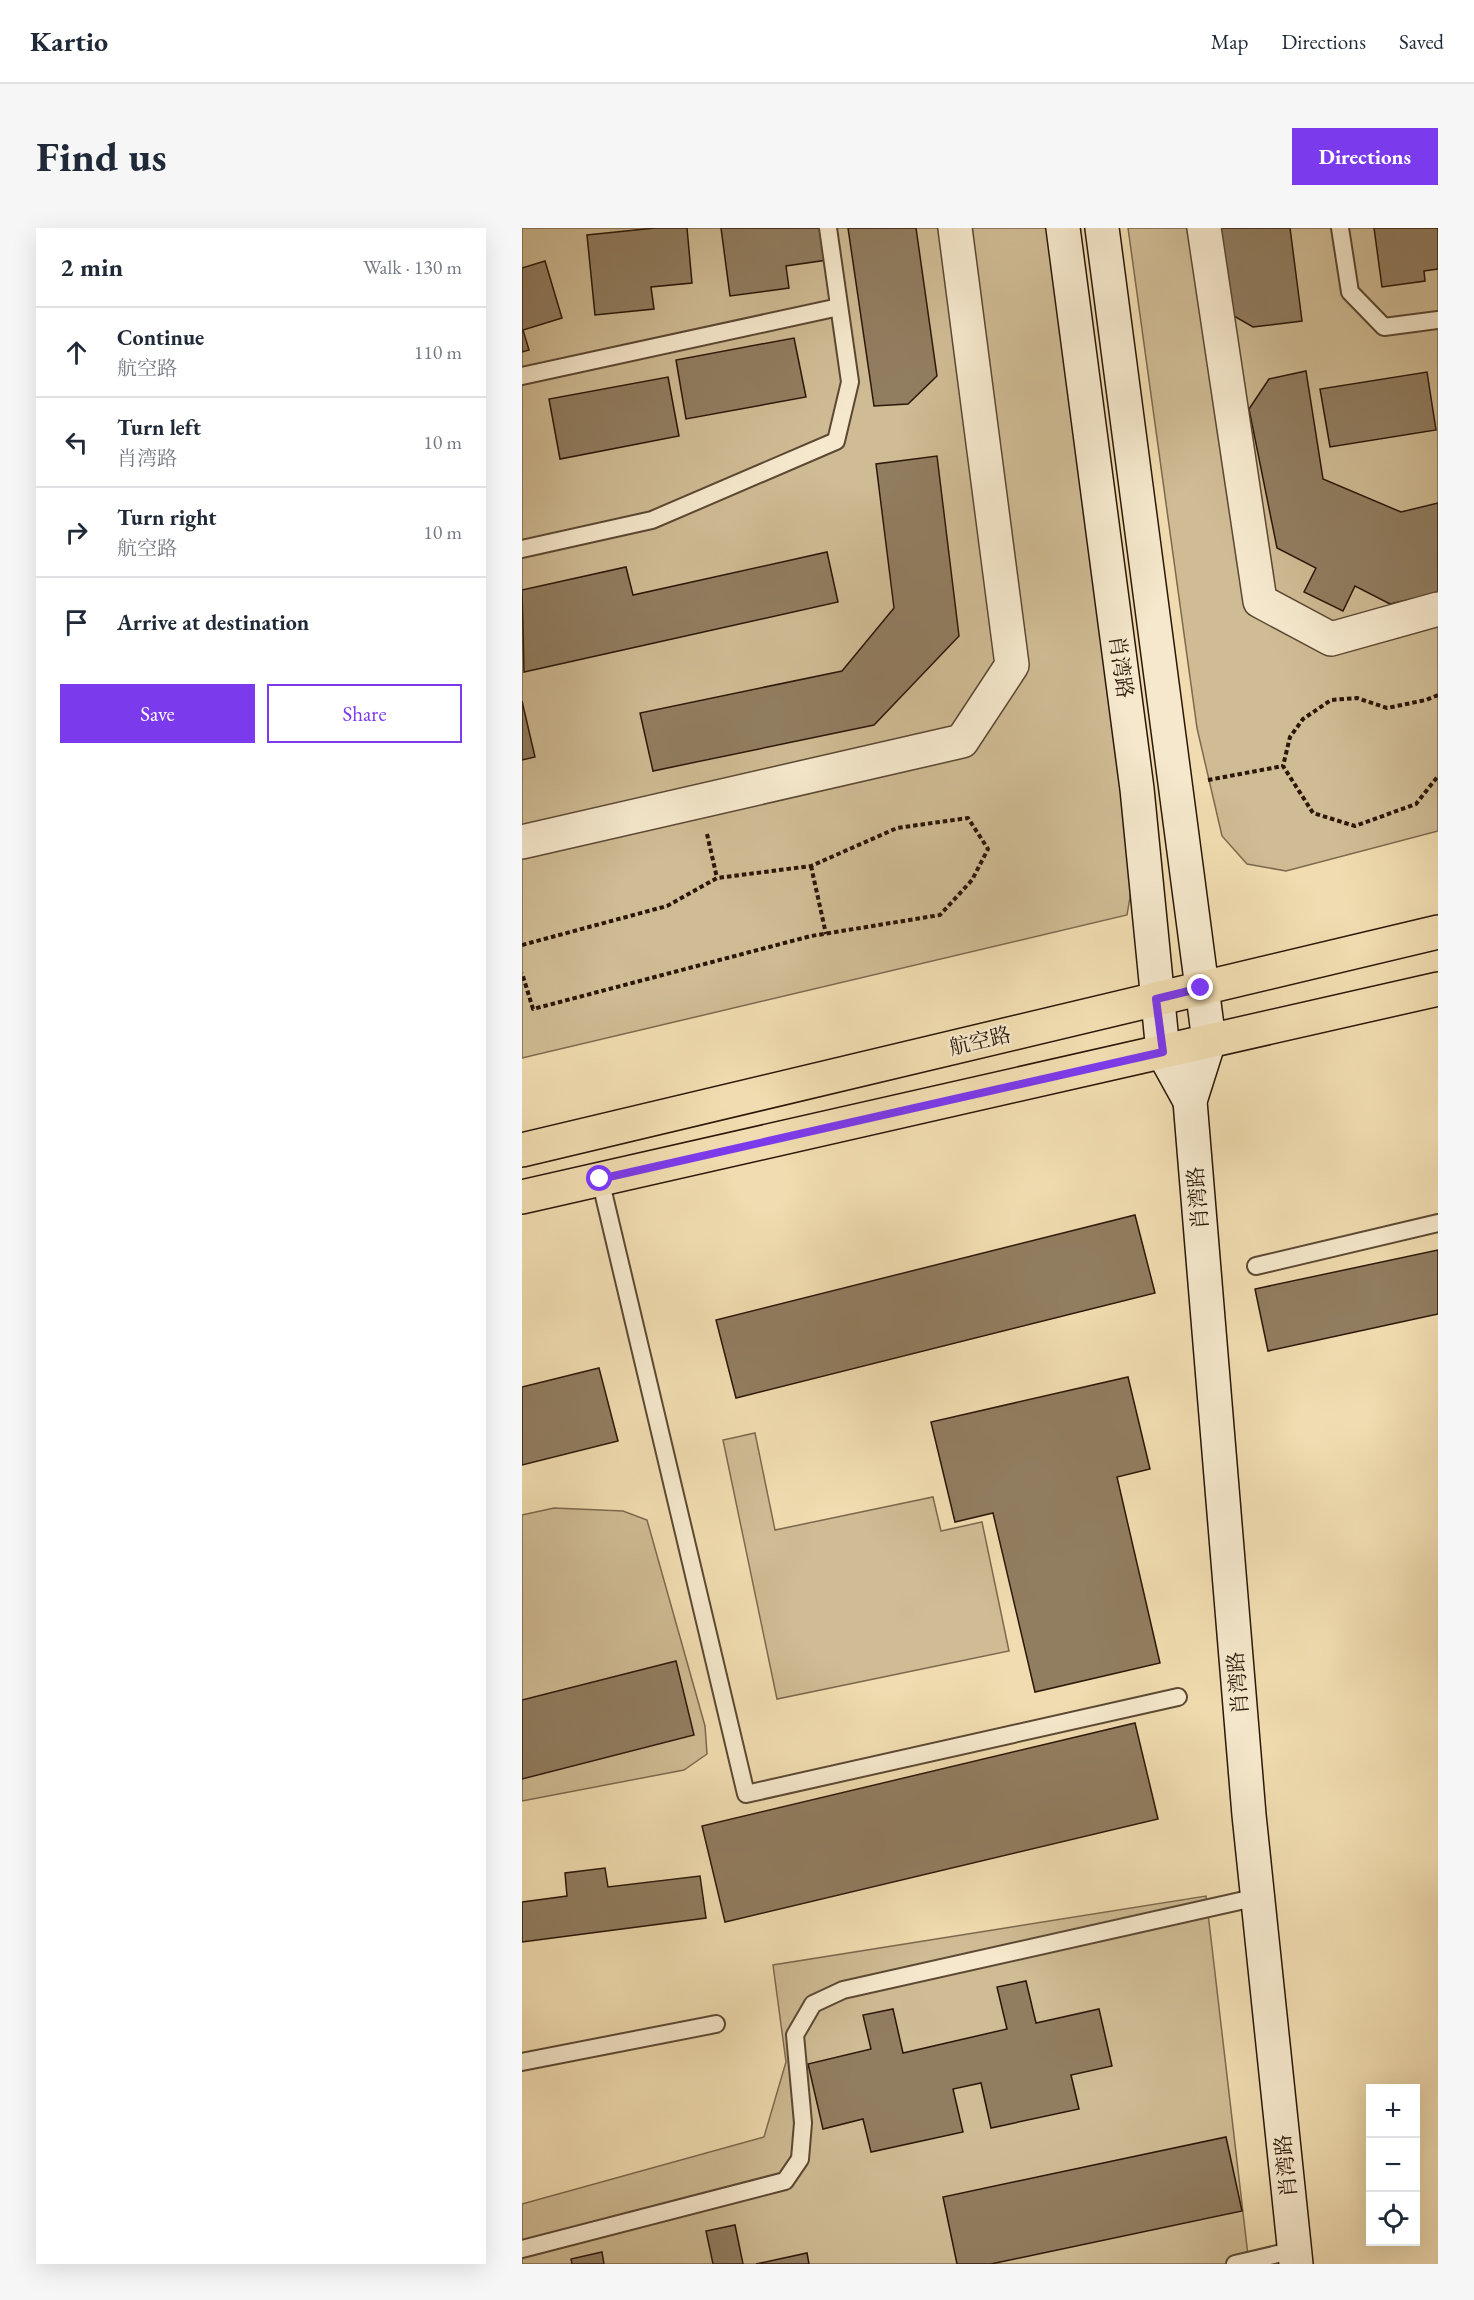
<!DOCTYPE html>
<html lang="en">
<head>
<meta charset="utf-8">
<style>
  body { margin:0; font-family:"EB Garamond","Noto Serif SC",serif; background:#f6f6f7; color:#1f2937 }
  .controls { position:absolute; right:18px; bottom:18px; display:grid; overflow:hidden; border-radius:0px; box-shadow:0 6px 24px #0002 }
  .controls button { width:54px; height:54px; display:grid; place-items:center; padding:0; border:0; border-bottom:2px solid #e0e1e3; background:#fff; color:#1f2937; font:30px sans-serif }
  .stop { position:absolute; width:18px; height:18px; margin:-14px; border:4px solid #7c3aed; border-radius:50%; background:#fff }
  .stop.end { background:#7c3aed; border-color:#fff; box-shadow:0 2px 6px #0008 }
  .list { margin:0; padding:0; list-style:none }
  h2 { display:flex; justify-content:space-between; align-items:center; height:78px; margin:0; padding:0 24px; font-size:26px }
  h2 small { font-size:20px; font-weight:400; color:#747a83 }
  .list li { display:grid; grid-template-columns:39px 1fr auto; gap:18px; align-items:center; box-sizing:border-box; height:90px; padding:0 24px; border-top:2px solid #e0e1e3 }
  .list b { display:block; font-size:22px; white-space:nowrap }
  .list p { margin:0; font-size:20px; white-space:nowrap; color:#747a83 }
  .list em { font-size:20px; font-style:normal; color:#747a83 }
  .actions { display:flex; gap:12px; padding:18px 24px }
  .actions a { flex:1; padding:14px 0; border:2px solid #7c3aed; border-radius:0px; text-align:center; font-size:21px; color:#7c3aed }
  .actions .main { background:#7c3aed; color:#fff }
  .icon { flex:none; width:33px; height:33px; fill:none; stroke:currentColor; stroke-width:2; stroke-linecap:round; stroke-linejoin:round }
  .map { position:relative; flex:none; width:916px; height:2036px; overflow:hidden; border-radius:0px }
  header { display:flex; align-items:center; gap:36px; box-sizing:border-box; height:84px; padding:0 30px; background:#fff; border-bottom:2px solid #e0e1e3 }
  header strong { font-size:28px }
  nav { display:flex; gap:33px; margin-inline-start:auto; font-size:21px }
  .intro { display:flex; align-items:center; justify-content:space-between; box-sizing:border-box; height:144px; padding:0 36px }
  h1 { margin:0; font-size:42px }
  .button { padding:15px 27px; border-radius:0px; background:#7c3aed; color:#fff; font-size:21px; font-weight:700 }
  main { display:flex; gap:36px; padding:0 36px }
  aside { flex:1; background:#fff; border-radius:0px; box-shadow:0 6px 24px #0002 }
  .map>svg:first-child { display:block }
  .green { fill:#cfbb94; stroke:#7d694e; stroke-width:1.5 }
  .building { fill:#917d60; stroke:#2b1709; stroke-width:1.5 }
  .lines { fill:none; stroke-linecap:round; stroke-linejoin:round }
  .lane-casing { stroke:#5c4833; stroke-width:20 }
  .street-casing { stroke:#5c4833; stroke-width:36 }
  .secondary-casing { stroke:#2b1709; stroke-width:36 }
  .primary-casing { stroke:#2b1709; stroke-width:36 }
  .path { stroke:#2b1709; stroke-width:4; stroke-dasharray:4.5 3; stroke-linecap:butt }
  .lane { stroke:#f5e8cc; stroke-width:16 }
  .street { stroke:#f5e8cc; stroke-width:33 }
  .secondary { stroke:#f5e8cc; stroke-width:33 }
  .primary { stroke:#f0dcb0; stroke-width:33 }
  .route { stroke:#7c3aed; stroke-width:8 }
  .labels { text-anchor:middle; stroke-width:4.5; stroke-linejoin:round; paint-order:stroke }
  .street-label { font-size:21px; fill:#2b1709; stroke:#f5e8cc }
</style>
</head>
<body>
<header>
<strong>Kartio</strong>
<nav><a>Map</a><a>Directions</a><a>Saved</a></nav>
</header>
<div class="intro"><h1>Find us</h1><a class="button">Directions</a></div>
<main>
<aside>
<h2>2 min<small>Walk · 130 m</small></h2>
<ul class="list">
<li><svg class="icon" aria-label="ahead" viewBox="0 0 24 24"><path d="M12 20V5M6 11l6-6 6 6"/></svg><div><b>Continue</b><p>航空路</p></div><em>110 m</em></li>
<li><svg class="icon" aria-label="left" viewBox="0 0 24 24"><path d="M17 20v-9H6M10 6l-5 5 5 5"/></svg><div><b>Turn left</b><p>肖湾路</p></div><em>10 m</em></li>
<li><svg class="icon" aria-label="right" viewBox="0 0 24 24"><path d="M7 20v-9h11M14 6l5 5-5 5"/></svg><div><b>Turn right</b><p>航空路</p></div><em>10 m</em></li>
<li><svg class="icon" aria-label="arrive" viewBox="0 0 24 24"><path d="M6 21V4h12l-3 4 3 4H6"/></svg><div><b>Arrive at destination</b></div></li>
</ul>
<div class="actions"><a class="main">Save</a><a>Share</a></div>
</aside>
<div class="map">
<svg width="916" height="2036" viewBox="0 0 916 2036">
  <rect width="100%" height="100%" fill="#f0dcb0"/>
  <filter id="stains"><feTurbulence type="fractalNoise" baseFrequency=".00333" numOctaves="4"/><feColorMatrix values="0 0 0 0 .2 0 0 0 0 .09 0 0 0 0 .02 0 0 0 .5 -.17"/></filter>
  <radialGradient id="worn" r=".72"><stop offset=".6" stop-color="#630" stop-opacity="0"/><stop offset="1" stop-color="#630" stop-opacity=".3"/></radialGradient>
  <g class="green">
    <path d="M0,0H527L611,652L605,687L0,830Z"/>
    <path d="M606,0H916V603L764,643L725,636L700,608L675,500Z"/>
    <path d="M233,1205L253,1302L411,1269L419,1303L460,1294L487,1423L255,1471L201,1212Z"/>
    <path d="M32,1280L101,1283L125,1292L183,1498L185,1526L162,1542L0,1573V1287Z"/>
    <path d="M684,1668L727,2036H0V1976L242,1909L264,1834L251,1737Z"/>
  </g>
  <g class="building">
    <path d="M133,0H165L170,55L129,59L132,81L73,87L65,7Z"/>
    <path d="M199,0H300L305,32L264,38L267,60L208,68Z"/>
    <path d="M326,0H394L415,148L386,176L352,178Z"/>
    <path d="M695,0H768L780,93L731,99L705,84Z"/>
    <path d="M852,0H916V41L902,43L903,53L860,59Z"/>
    <path d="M23,33L40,90L1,102L7,122L0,124V40Z"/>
    <path d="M272,110L284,169L164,191L154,132Z"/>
    <path d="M784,143L801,251L879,284L916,275V365L868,376L833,358L821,383L782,364L794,340L755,320L727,181L747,151Z"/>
    <path d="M905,144L914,202L808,219L798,161Z"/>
    <path d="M146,149L157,208L38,231L27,171Z"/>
    <path d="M415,228L437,408L352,497L131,543L118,485L320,443L372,380L354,236Z"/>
    <path d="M305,324L316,374L2,444L0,362L104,339L111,367Z"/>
    <path d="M0,473L13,529L0,532Z"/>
    <path d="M613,987L633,1065L214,1170L194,1092Z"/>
    <path d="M916,1022V1086L746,1123L733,1061Z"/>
    <path d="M77,1140L96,1213L0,1237V1159Z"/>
    <path d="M606,1149L628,1241L595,1249L638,1435L513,1464L471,1285L433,1294L409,1194Z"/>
    <path d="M154,1433L172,1507L0,1551V1472Z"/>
    <path d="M613,1495L636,1591L203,1694L180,1598Z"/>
    <path d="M83,1640L86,1659L178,1648L184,1690L0,1714V1674L45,1668L43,1645Z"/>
    <path d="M504,1753L514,1795L577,1781L590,1838L549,1847L557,1881L469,1900L459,1855L431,1861L441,1904L349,1924L341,1891L301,1901L286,1836L349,1821L341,1787L371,1781L381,1825L485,1801L475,1759Z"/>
    <path d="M704,1909L720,1983L469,2036H435L421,1969Z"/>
    <path d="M213,1997L221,2036H191L184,2003Z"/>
    <path d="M80,2024L82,2036H50L49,2031Z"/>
    <path d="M285,2025L287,2036H234Z"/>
  </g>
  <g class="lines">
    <defs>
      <g id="lane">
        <path d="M818,0L828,64L862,99L916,92"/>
        <path d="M0,148L317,79"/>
        <path d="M0,321L130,292L314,213L328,154L306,0"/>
        <path d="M78,951L224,1566L656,1469"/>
        <path d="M734,1038L916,995"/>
        <path d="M0,1834L194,1796"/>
        <path d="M0,2021L263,1953L278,1931L281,1895L273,1807L291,1776L321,1762L736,1669"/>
        <path d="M713,2036L773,2022"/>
      </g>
      <g id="street">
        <path d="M682,0L738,373L809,411L916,381"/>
        <path d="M0,614L440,513L490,437L433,0"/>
      </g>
      <g id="secondary">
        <path d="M541,0L615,561L641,824L668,873"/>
        <path d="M580,0L687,813L668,873L727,1587L774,2036"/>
      </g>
      <g id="primary">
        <path d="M0,922L916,704"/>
        <path d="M0,969L916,761"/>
      </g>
    </defs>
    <use href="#lane" class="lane-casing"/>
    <use href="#street" class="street-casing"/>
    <use href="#secondary" class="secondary-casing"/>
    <use href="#primary" class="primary-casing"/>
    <g class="path">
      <path d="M916,467L904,472L865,480L835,470L809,472L781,491L768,509L761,538L791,585L833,598L894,576L916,548"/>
      <path d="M686,552L761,538"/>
      <path d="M185,606L195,650"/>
      <path d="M289,638L304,706"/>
      <path d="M0,717L145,678L195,650L289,638L375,600L446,590L466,621L450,652L418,687L289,708L11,781L0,745"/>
    </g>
    <use href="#lane" class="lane"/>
    <use href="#street" class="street"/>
    <use href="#secondary" class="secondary"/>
    <use href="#primary" class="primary"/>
  </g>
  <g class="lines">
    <path class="route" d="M78,951L641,824L634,771L679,760"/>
  </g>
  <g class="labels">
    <g class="street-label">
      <text transform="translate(599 439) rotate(82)" y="7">肖湾路</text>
      <text transform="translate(458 813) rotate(-13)" y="7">航空路</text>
      <text transform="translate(676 970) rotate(-95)" y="7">肖湾路</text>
      <text transform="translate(716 1455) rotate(-95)" y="7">肖湾路</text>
      <text transform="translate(764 1938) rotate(-96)" y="7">肖湾路</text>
    </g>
  </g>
  <rect width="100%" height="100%" filter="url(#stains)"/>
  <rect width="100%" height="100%" fill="url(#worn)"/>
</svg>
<div class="controls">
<button>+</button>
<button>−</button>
<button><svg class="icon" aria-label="locate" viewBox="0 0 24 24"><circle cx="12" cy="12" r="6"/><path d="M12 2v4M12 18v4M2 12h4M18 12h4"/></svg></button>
</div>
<div class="stop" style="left:78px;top:951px"></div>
<div class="stop end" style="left:679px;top:760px"></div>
</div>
</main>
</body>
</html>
